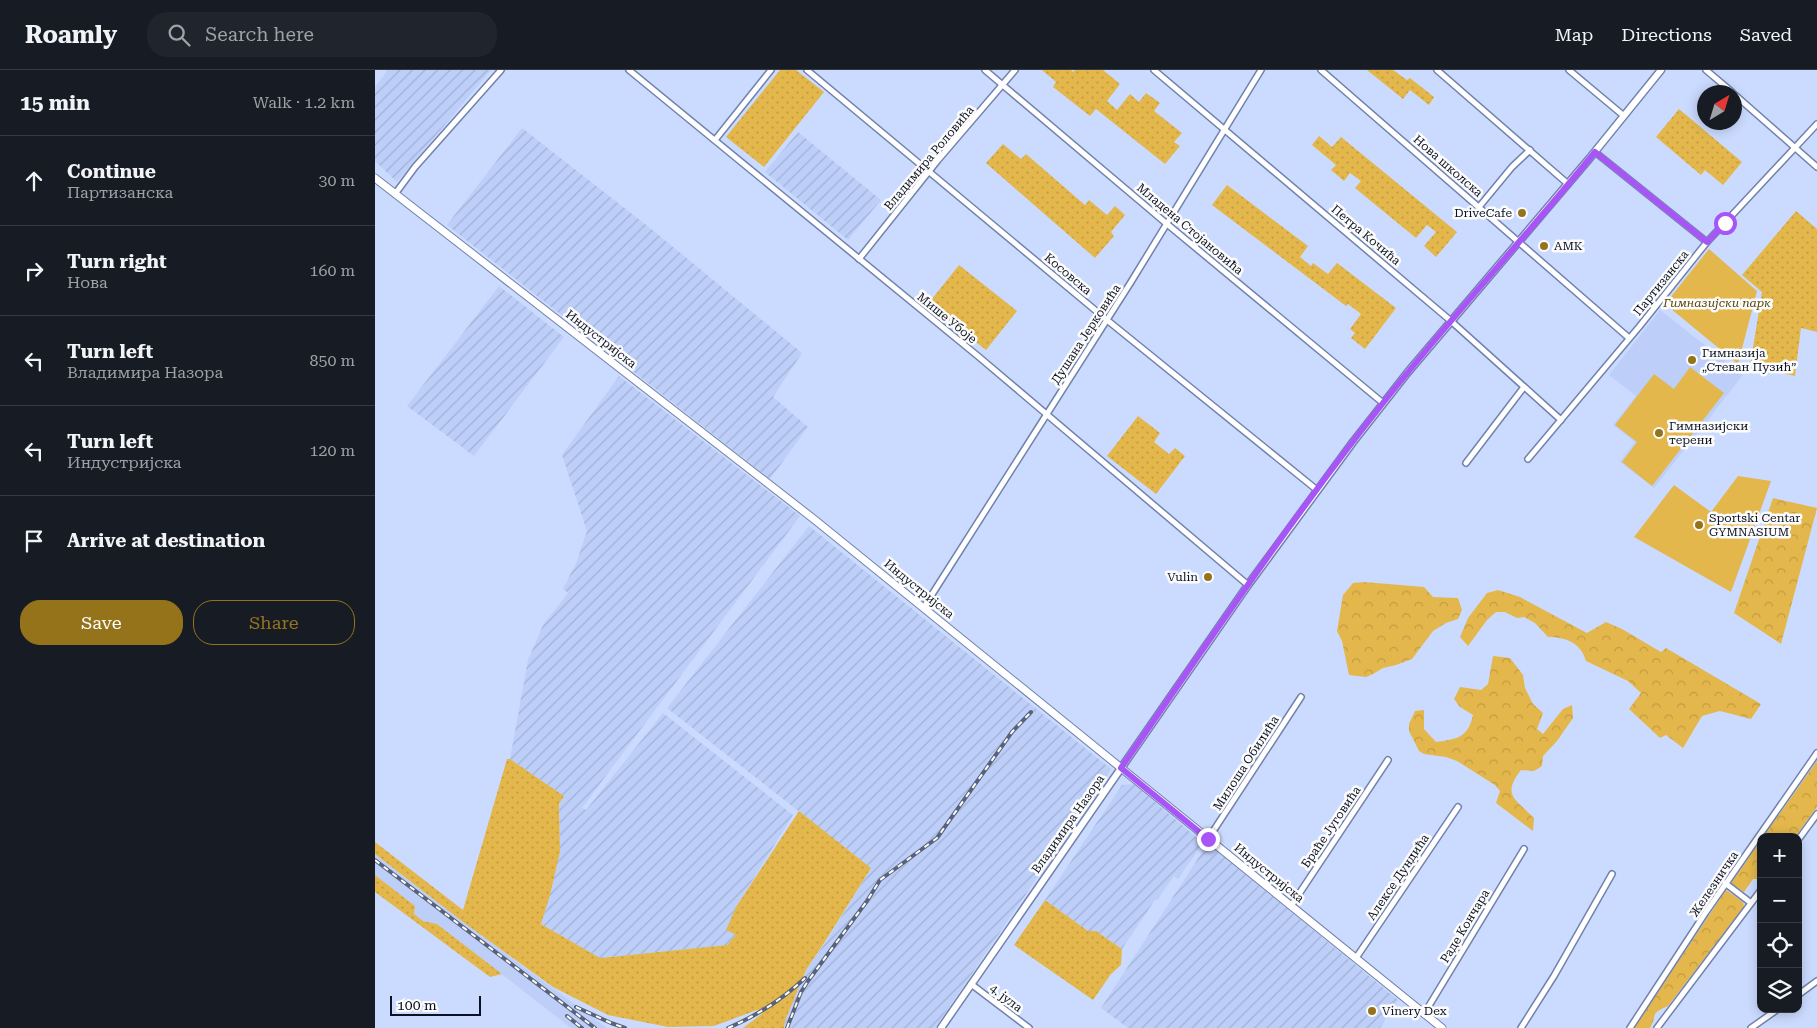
<!DOCTYPE html>
<html lang="en">
<head>
<meta charset="utf-8">
<style>
  body { margin:0; font-family:"Roboto Serif",serif; background:#20242c; color:#f1f3f6 }
  .controls { position:absolute; right:15px; bottom:15px; display:grid; overflow:hidden; border-radius:10px; box-shadow:0 2px 12px #0003 }
  .controls button { width:45px; height:45px; display:grid; place-items:center; padding:0; border:0; border-bottom:1px solid #363941; background:#171b24; color:#f1f3f6; font:25px sans-serif }
  .compass { position:absolute; left:1322px; top:15px; width:45px; height:45px; border-radius:50%; background:#171b24; box-shadow:0 2px 12px #0003; rotate:38deg }
  .scale { position:absolute; left:15px; bottom:12px; width:91px; box-sizing:border-box; padding-left:5px; border:2px solid #0c1222; border-top:0; font-size:14px; line-height:18px; white-space:nowrap; color:#0c1222; -webkit-text-stroke:4px #fcfcfc; paint-order:stroke }
  .stop { position:absolute; width:15px; height:15px; margin:-11px; border:4px solid #a855f7; border-radius:50%; background:#fff }
  .stop.end { background:#a855f7; border-color:#fff; box-shadow:0 1px 5px #0008 }
  .list { margin:0; padding:0; list-style:none }
  h2 { display:flex; justify-content:space-between; align-items:center; height:65px; margin:0; padding:0 20px; font-size:21px }
  h2 small { font-size:16px; font-weight:400; color:#9ea1a6 }
  .list li { display:grid; grid-template-columns:32px 1fr auto; gap:15px; align-items:center; box-sizing:border-box; height:90px; padding:0 20px; border-top:1px solid #363941 }
  .list b { display:block; font-size:19px; white-space:nowrap }
  .list p { margin:0; font-size:16px; white-space:nowrap; color:#9ea1a6 }
  .list em { font-size:16px; font-style:normal; color:#9ea1a6 }
  .actions { display:flex; gap:10px; padding:15px 20px }
  .actions a { flex:1; padding:11px 0; border:1px solid #94731b; border-radius:20px; text-align:center; font-size:18px; color:#94731b }
  .actions .main { background:#94731b; color:#fff }
  .icon { flex:none; width:28px; height:28px; fill:none; stroke:currentColor; stroke-width:2; stroke-linecap:round; stroke-linejoin:round }
  .map { position:relative; flex:none; width:1442px; height:958px; overflow:hidden }
  header { display:flex; align-items:center; gap:30px; box-sizing:border-box; height:70px; padding:0 25px; background:#171b24; border-bottom:1px solid #363941 }
  header strong { font-size:24px }
  nav { display:flex; gap:28px; margin-inline-start:auto; font-size:18px }
  .search { width:350px; height:45px; background:#20242c; display:flex; align-items:center; gap:12px; box-sizing:border-box; padding:0 18px; border-radius:20px; color:#9ea1a6; font-size:19px }
  main { display:flex }
  aside { flex:1; background:#171b24 }
  .map>svg:first-child { display:block }
  .built { fill:#bdcff9 }
  .industrial { fill:url(#industrial-furrows) }
  .grass { fill:url(#grass-dots) }
  .forest { fill:url(#forest-crowns) }
  .park { fill:#e3b74b }
  .lines { fill:none; stroke-linecap:round; stroke-linejoin:round }
  .minor-casing { stroke:#7182ac; stroke-width:8 }
  .tertiary-casing { stroke:#7182ac; stroke-width:9 }
  .secondary-casing { stroke:#7182ac; stroke-width:9 }
  .minor { stroke:#fff; stroke-width:5 }
  .tertiary { stroke:#fff; stroke-width:6 }
  .secondary { stroke:#fff; stroke-width:7 }
  .rail-casing { stroke:#58627a; stroke-width:4 }
  .rail { stroke:#fcfcfc; stroke-width:2; stroke-dasharray:5.5; stroke-linecap:butt }
  .route { stroke:#a855f7; stroke-width:6 }
  .poi-dot { fill:#94731b; stroke:#fcfcfc; stroke-width:2 }
  .labels { text-anchor:middle; stroke-width:5; stroke-linejoin:round; paint-order:stroke }
  .street-label { font-size:12px; fill:#0c1222; stroke:#fcfcfc }
  .poi-label { font-size:12px; fill:#0c1222; stroke:#fcfcfc; text-anchor:start }
  .park-label { font-size:12px; font-style:italic; fill:#59440b; stroke:#fcfcfc }
</style>
</head>
<body>
<header>
<strong>Roamly</strong>
<div class="search"><svg class="icon" aria-label="search" viewBox="0 0 24 24"><circle cx="10" cy="10" r="6"/><path d="M15 15l6 6"/></svg>Search here</div>
<nav><a>Map</a><a>Directions</a><a>Saved</a></nav>
</header>
<main>
<aside>
<h2>15 min<small>Walk · 1.2 km</small></h2>
<ul class="list">
<li><svg class="icon" aria-label="ahead" viewBox="0 0 24 24"><path d="M12 20V5M6 11l6-6 6 6"/></svg><div><b>Continue</b><p>Партизанска</p></div><em>30 m</em></li>
<li><svg class="icon" aria-label="right" viewBox="0 0 24 24"><path d="M7 20v-9h11M14 6l5 5-5 5"/></svg><div><b>Turn right</b><p>Нова</p></div><em>160 m</em></li>
<li><svg class="icon" aria-label="left" viewBox="0 0 24 24"><path d="M17 20v-9H6M10 6l-5 5 5 5"/></svg><div><b>Turn left</b><p>Владимира Назора</p></div><em>850 m</em></li>
<li><svg class="icon" aria-label="left" viewBox="0 0 24 24"><path d="M17 20v-9H6M10 6l-5 5 5 5"/></svg><div><b>Turn left</b><p>Индустријска</p></div><em>120 m</em></li>
<li><svg class="icon" aria-label="arrive" viewBox="0 0 24 24"><path d="M6 21V4h12l-3 4 3 4H6"/></svg><div><b>Arrive at destination</b></div></li>
</ul>
<div class="actions"><a class="main">Save</a><a>Share</a></div>
</aside>
<div class="map">
<svg width="1442" height="958" viewBox="0 0 1442 958">
  <defs>
    <pattern id="industrial-furrows" width="10" height="10" patternUnits="userSpaceOnUse" patternTransform="scale(1.25)"><rect width="10" height="10" fill="#bdcff9"/><path d="M-1 1l2-2M0 10L10 0M9 11l2-2" fill="none" stroke="#a1b1d5"/></pattern>
    <pattern id="grass-dots" width="8" height="8" patternUnits="userSpaceOnUse" patternTransform="scale(1.25)"><rect width="8" height="8" fill="#e3b74b"/><path d="M2 2h.1M6 6h.1" fill="none" stroke="#c29c41" stroke-width="1.8" stroke-linecap="round"/></pattern>
    <pattern id="forest-crowns" width="20" height="18" patternUnits="userSpaceOnUse" patternTransform="scale(1.25)"><rect width="20" height="18" fill="#e3b74b"/><path d="M2 6a3 3 0 1 1 6 0M12 15a3 3 0 1 1 6 0" fill="none" stroke="#c29c41"/></pattern>
  </defs>
  <rect width="100%" height="100%" fill="#cbdbff"/>
  <g class="built">
    <path d="M1285,240L1368,305L1279,418L1245,392L1260,372L1238,355L1261,326L1234,305Z"/>
    <path d="M0,784L88,852L232,958H196L62,854L48,851L39,844L40,836L0,805Z"/>
  </g>
  <g class="industrial">
    <path d="M13,0H116L22,112L0,91V17Z"/>
    <path d="M147,58L275,158L427,283L398,327L433,357L395,409L72,155Z"/>
    <path d="M423,62L506,130L473,170L390,102Z"/>
    <path d="M124,216L189,267L99,386L32,336Z"/>
    <path d="M244,306L425,446L207,738L211,740L288,643L418,745L361,837L362,865L352,875L224,888L166,854L175,825L185,782L184,734L189,726L135,689L153,590L168,555L193,523L188,519L202,491L212,461L187,385Z"/>
    <path d="M434,456L736,699L560,958H409L410,951L431,900L452,870L496,798L292,638Z"/>
    <path d="M759,714L828,773L803,809L799,806L783,829L780,830L747,879L721,861H713L670,830L747,715Z"/>
    <path d="M833,773L1023,930L1005,958H753L726,938Z"/>
  </g>
  <g class="grass">
    <path d="M405,0H421L449,22L389,97L351,67Z"/>
    <path d="M667,0H696L698,2L700,0H728L745,14L732,31L742,40L755,24L764,32L771,23L785,33L779,41L807,63L799,72L805,76L790,94L721,39L715,46L678,17L681,12Z"/>
    <path d="M992,0H1018L1032,10L1035,8L1059,27L1054,35L1035,20L1028,29Z"/>
    <path d="M1304,39L1367,92L1348,115L1330,100L1326,105L1281,67Z"/>
    <path d="M944,66L957,77L966,67L1082,162L1061,187L1049,176L1061,162L1052,155L1041,168L980,118L986,111L975,103L969,111L956,100L961,95L937,75Z"/>
    <path d="M628,74L646,89L651,84L710,135L714,130L732,145L740,136L750,145L736,162L739,166L720,188L611,93Z"/>
    <path d="M852,115L933,176L925,187L936,196L938,193L953,204L962,193L1021,238L990,279L976,268L980,263L975,259L986,244L973,234L971,236L837,135Z"/>
    <path d="M1421,141L1442,159V262L1426,258L1420,306L1375,296L1387,222L1367,205Z"/>
    <path d="M584,195L642,241L611,280L553,234Z"/>
    <path d="M763,346L785,363L779,372L794,384L800,378L810,386L781,424L732,386Z"/>
    <path d="M132,689H135L189,726L184,734L185,782L175,825L166,854L225,888L352,875L361,865L351,860L361,837L424,741L496,798L451,870L431,900L410,951L409,958H368L388,943L382,940L339,956L293,957L233,945L178,917L88,852L0,784V772L88,840Z"/>
    <path d="M0,805L40,836L39,844L48,851L62,854L127,904L115,907L0,822Z"/>
    <path d="M670,830L713,861H721L747,879L746,895L736,904L718,930L639,875Z"/>
  </g>
  <g class="forest">
    <path d="M1398,428L1442,438L1406,574L1359,543Z"/>
    <path d="M989,512L1049,517L1058,527L1083,528L1087,540L1083,549L1071,553L1058,561L1037,589L1021,595L1008,598L998,604L991,607L974,605L967,571L962,561L968,525L978,513Z"/>
    <path d="M1123,520L1145,527L1212,563L1231,552L1247,559L1286,582L1291,578L1386,634L1376,649L1345,641L1327,646L1308,678L1291,665L1285,668L1254,639L1266,623L1253,611L1211,591C1206,573 1191,567 1173,567L1160,553L1149,547L1142,548L1130,542H1121L1112,550L1093,576L1085,567L1093,548L1112,523Z"/>
    <path d="M1118,586L1135,588L1148,605L1150,618L1158,634L1168,643L1162,659L1168,664L1188,639L1197,635L1198,648L1182,671L1168,686L1167,696L1159,701L1146,700C1126,726 1141,729 1159,748L1158,761L1121,733L1125,721L1120,715L1082,691L1071,687L1049,684L1044,681L1034,661V654L1040,641L1049,640V659L1061,672C1082,669 1093,668 1098,645L1085,637L1079,629L1085,617L1106,620L1113,614Z"/>
    <path d="M1442,691V737L1420,767H1388Z"/>
    <path d="M1386,770V809H1378L1369,822L1356,813Z"/>
    <path d="M1351,820L1368,832L1369,836L1364,843L1293,936C1274,944 1283,944 1275,958H1259Z"/>
  </g>
  <g class="park">
    <path d="M1334,179L1382,221L1363,294L1290,234Z"/>
    <path d="M1315,297L1349,323L1277,416L1247,392L1262,372L1240,355L1279,304L1299,319Z"/>
    <path d="M1363,406L1396,411L1356,522L1259,467L1299,415L1336,442Z"/>
  </g>
  <g class="lines">
    <defs>
      <g id="minor">
        <path d="M254,0L604,287L873,515"/>
        <path d="M432,0L732,250L942,420"/>
        <path d="M610,0L792,154L1008,333"/>
        <path d="M779,0L1076,251L1186,350"/>
        <path d="M946,0L1254,268"/>
        <path d="M1062,0L1193,114"/>
        <path d="M1194,0L1249,46"/>
        <path d="M1331,0L1357,22"/>
        <path d="M1360,25L1442,97"/>
        <path d="M340,70L396,0"/>
        <path d="M1220,82L1332,172"/>
        <path d="M20,124L40,97L126,0"/>
        <path d="M1104,137L1137,97L1155,80"/>
        <path d="M484,189L563,90L640,0"/>
        <path d="M1153,389L1264,257L1332,172L1442,54"/>
        <path d="M1091,393L1149,317"/>
        <path d="M549,537L756,212L886,0"/>
        <path d="M833,769L926,627"/>
        <path d="M1423,770L1442,744"/>
        <path d="M1350,813L1376,833"/>
        <path d="M916,836L1013,690"/>
        <path d="M981,888L1083,737"/>
        <path d="M596,914L654,958"/>
        <path d="M1423,925L1442,911"/>
        <path d="M1049,944L1149,779"/>
        <path d="M1146,958L1179,906L1237,804"/>
        <path d="M1255,958L1331,842L1442,683"/>
        <path d="M1282,958L1386,820"/>
        <path d="M1376,958L1403,939"/>
      </g>
      <path id="tertiary" d="M566,958L873,515L978,372L1033,302L1214,89L1286,0"/>
      <path id="secondary" d="M0,108L440,450L1067,958"/>
    </defs>
    <use href="#minor" class="minor-casing"/>
    <use href="#tertiary" class="tertiary-casing"/>
    <use href="#secondary" class="secondary-casing"/>
    <use href="#minor" class="minor"/>
    <use href="#tertiary" class="tertiary"/>
    <use href="#secondary" class="secondary"/>
    <defs>
      <g id="rail">
        <path d="M0,790L220,958"/>
        <path d="M201,937L236,953L250,958"/>
        <path d="M192,946L207,958"/>
        <path d="M353,958C381,946 408,929 430,908"/>
        <path d="M412,958L426,922L433,911L492,831L505,810L562,768L637,662L656,642"/>
      </g>
    </defs>
    <use href="#rail" class="rail-casing"/>
    <use href="#rail" class="rail"/>
  </g>
  <g class="lines">
    <path class="route" d="M833,769L746,698C831,575 915,450 1008,333C1076,247 1151,167 1220,82L1332,172L1350,153"/>
  </g>
  <g class="poi-dot">
    <circle cx="1147" cy="143" r="5"/>
    <circle cx="1169" cy="176" r="5"/>
    <circle cx="1317" cy="290" r="5"/>
    <circle cx="1284" cy="363" r="5"/>
    <circle cx="1324" cy="455" r="5"/>
    <circle cx="833" cy="507" r="5"/>
    <circle cx="997" cy="941" r="5"/>
  </g>
  <g class="labels">
    <g class="street-label">
      <text transform="translate(554 88) rotate(-50)" y="4">Владимира Роловића</text>
      <text transform="translate(1073 96) rotate(41)" y="4">Нова школска</text>
      <text transform="translate(815 159) rotate(40)" y="4">Младена Стојановића</text>
      <text transform="translate(991 165) rotate(40)" y="4">Петра Кочића</text>
      <text transform="translate(693 204) rotate(40)" y="4">Косовска</text>
      <text transform="translate(1286 213) rotate(-51)" y="4">Партизанска</text>
      <text transform="translate(572 248) rotate(39)" y="4">Мише Убоје</text>
      <text transform="translate(711 264) rotate(-57)" y="4">Душана Јерковића</text>
      <text transform="translate(226 269) rotate(38)" y="4">Индустријска</text>
      <text transform="translate(544 519) rotate(39)" y="4">Индустријска</text>
      <text transform="translate(871 693) rotate(-57)" y="4">Милоша Обилића</text>
      <text transform="translate(693 754) rotate(-55)" y="4">Владимира Назора</text>
      <text transform="translate(956 757) rotate(-56)" y="4">Браће Југовића</text>
      <text transform="translate(894 803) rotate(39)" y="4">Индустријска</text>
      <text transform="translate(1023 807) rotate(-56)" y="4">Алексе Дундића</text>
      <text transform="translate(1339 814) rotate(-56)" y="4">Железничка</text>
      <text transform="translate(1090 856) rotate(-59)" y="4">Раде Кончара</text>
      <text transform="translate(631 928) rotate(37)" y="4">4. јула</text>
    </g>
    <g class="poi-label">
      <text x="1137" y="147" text-anchor="end">DriveCafe</text>
      <text x="1179" y="180">АМК</text>
      <text x="1327" y="287">Гимназија<tspan x="1327" dy="14">„Стеван Пузић”</tspan></text>
      <text x="1294" y="360">Гимназијски<tspan x="1294" dy="14">терени</tspan></text>
      <text x="1334" y="452">Sportski Centar<tspan x="1334" dy="14">GYMNASIUM</tspan></text>
      <text x="823" y="511" text-anchor="end">Vulin</text>
      <text x="1007" y="945">Vinery Dex</text>
    </g>
    <g class="park-label">
      <text x="1342" y="237">Гимназијски парк</text>
    </g>
  </g>
</svg>
<div class="controls">
<button>+</button>
<button>−</button>
<button><svg class="icon" aria-label="locate" viewBox="0 0 24 24"><circle cx="12" cy="12" r="6"/><path d="M12 2v4M12 18v4M2 12h4M18 12h4"/></svg></button>
<button><svg class="icon" aria-label="layers" viewBox="0 0 24 24"><path d="M12 4l9 5-9 5-9-5zM3 14l9 5 9-5"/></svg></button>
</div>
<svg class="compass" viewBox="-18 -18 36 36"><path d="M0-13l5 13h-10z" fill="#e53935"/><path d="M0 13l5-13h-10z" fill="#9ea1a6"/></svg>
<div class="scale">100 m</div>
<div class="stop" style="left:1350px;top:153px"></div>
<div class="stop end" style="left:833px;top:769px"></div>
</div>
</main>
</body>
</html>
